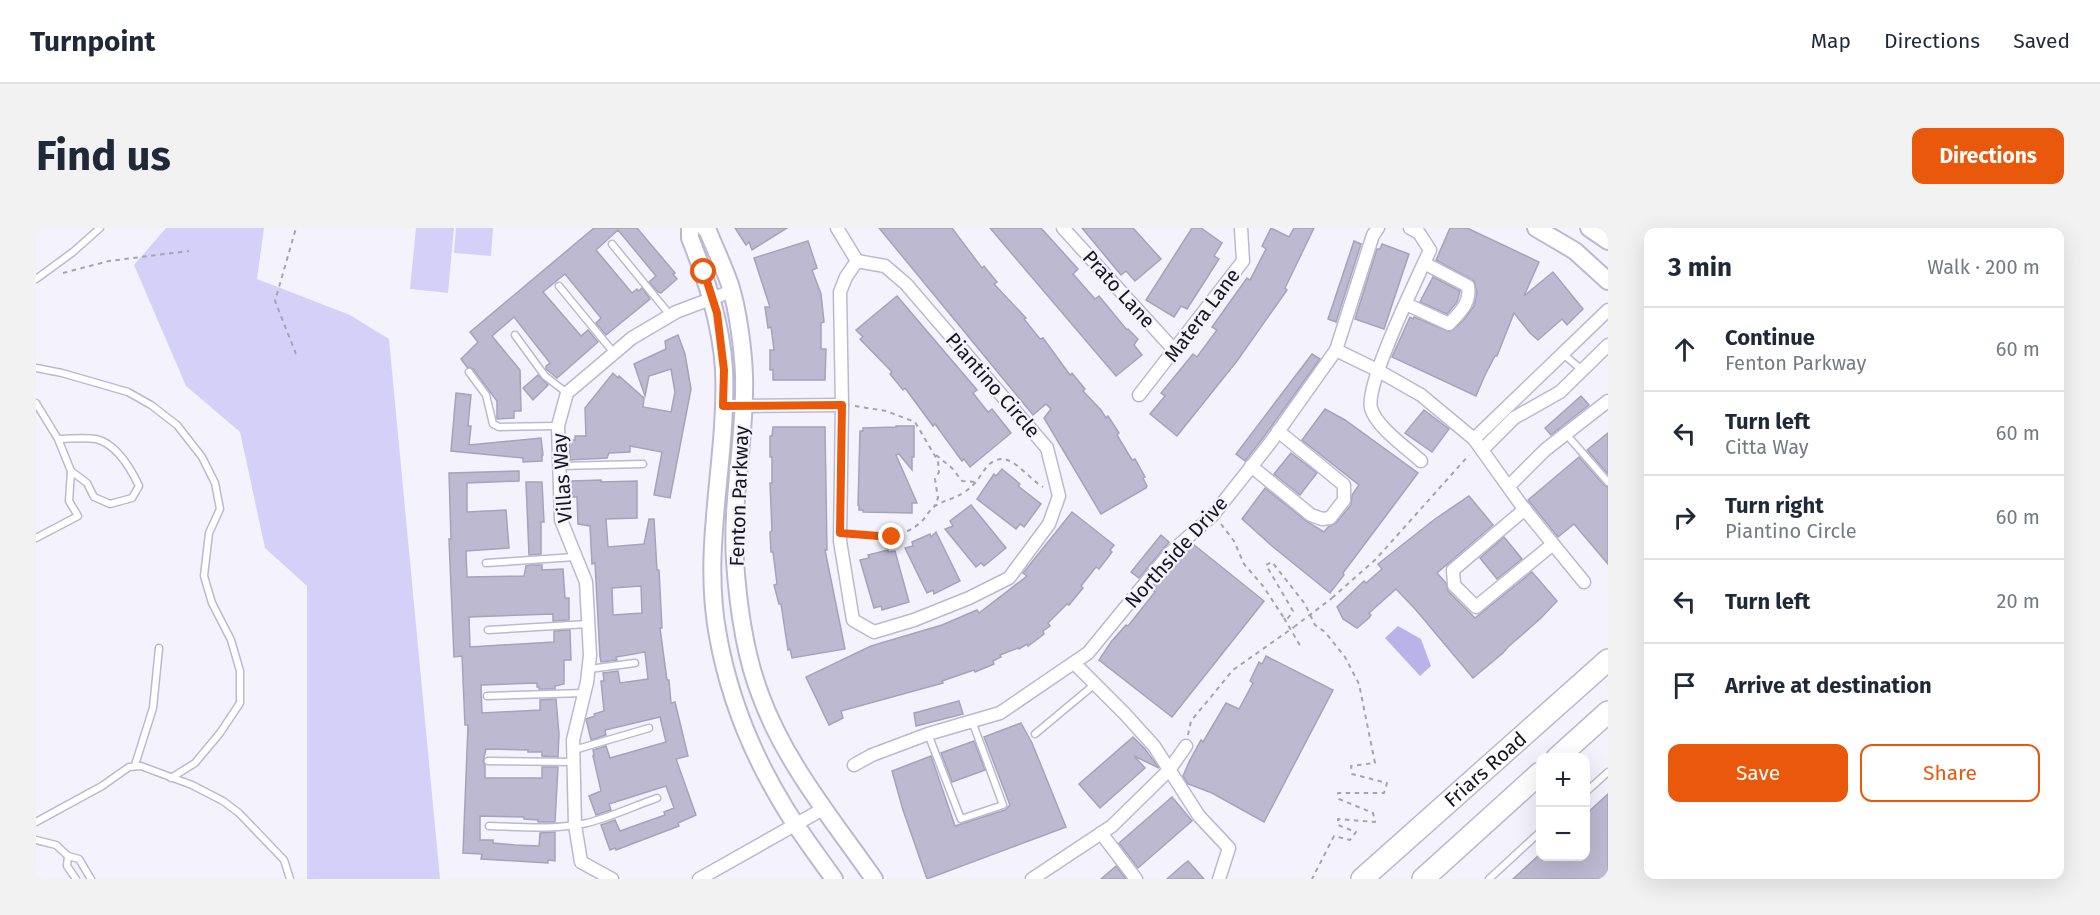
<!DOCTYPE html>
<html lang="en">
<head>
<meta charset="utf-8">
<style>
  body { margin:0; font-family:"Fira Sans",sans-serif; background:#f2f2f3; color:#1f2937 }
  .controls { position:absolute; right:18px; bottom:18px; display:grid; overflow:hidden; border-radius:12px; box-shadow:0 6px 24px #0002 }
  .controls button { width:54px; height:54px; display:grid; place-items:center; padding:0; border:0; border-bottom:2px solid #e0e1e3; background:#fff; color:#1f2937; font:30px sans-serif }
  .stop { position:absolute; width:18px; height:18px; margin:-14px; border:4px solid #ea580c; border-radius:50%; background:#fff }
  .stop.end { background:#ea580c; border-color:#fff; box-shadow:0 2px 6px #0008 }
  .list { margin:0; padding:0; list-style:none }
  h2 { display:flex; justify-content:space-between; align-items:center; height:78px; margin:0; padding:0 24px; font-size:26px }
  h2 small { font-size:20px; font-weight:400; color:#747a83 }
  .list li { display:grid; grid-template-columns:39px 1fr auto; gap:18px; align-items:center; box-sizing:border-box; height:84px; padding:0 24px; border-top:2px solid #e0e1e3 }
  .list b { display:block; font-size:22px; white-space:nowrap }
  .list p { margin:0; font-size:20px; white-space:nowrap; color:#747a83 }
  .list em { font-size:20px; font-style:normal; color:#747a83 }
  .actions { display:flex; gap:12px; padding:18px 24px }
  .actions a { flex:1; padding:14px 0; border:2px solid #ea580c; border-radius:12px; text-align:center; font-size:21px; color:#ea580c }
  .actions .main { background:#ea580c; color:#fff }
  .icon { flex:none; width:33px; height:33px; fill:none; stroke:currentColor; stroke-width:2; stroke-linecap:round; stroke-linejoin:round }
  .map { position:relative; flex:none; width:1572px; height:651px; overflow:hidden; border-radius:12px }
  header { display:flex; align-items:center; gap:36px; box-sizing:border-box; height:84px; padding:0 30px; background:#fff; border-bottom:2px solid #e0e1e3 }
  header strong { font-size:28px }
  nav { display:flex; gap:33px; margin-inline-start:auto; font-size:21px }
  .intro { display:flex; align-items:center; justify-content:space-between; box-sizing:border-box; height:144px; padding:0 36px }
  h1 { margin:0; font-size:42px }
  .button { padding:15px 27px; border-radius:12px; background:#ea580c; color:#fff; font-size:21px; font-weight:700 }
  main { display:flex; gap:36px; padding:0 36px }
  aside { flex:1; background:#fff; border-radius:12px; box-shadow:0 6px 24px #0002 }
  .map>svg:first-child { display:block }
  .green { fill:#d5d0f8 }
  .water { fill:#bab3ea }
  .building { fill:#bcb9d1; stroke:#a5a3ba; stroke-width:1.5; fill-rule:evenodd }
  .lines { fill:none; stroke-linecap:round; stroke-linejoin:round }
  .lane-casing { stroke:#bbb9d1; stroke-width:9 }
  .street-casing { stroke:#bbb9d1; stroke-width:15 }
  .secondary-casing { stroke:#bbb9d1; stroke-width:20 }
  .highway-casing { stroke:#bbb9d1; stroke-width:24 }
  .path { stroke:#a5a4ad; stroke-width:2; stroke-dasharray:4.5 4.5; stroke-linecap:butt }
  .lane { stroke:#fff; stroke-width:6 }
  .street { stroke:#fff; stroke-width:12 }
  .secondary { stroke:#fff; stroke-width:16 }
  .highway { stroke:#fff; stroke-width:21 }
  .path-bridge { stroke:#a5a4ad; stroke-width:2; stroke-dasharray:4.5 4.5; stroke-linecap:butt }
  .route { stroke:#ea580c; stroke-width:8 }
  .labels { text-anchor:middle; stroke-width:4.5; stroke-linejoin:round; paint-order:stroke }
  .street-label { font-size:20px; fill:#15141d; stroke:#f4f3fd }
</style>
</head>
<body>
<header>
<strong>Turnpoint</strong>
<nav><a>Map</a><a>Directions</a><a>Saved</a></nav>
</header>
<div class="intro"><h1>Find us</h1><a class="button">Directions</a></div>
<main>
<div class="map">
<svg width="1572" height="651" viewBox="0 0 1572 651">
  <rect width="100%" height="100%" fill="#f4f3fd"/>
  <g class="green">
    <path d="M130,0H228L221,51L314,87L353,111L404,651H271V358L229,320L204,204L150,158L98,37Z"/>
    <path d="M380,0H418L412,65L374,61Z"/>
    <path d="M420,0H457L455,28L418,25Z"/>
  </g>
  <path class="water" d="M1362,398L1385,411L1395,438L1384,448L1349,410Z"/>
  <g class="building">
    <path d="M558,0H601L639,45L637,46L641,51L625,65L622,64L613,54L620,48L582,2L560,22L596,65L601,61L603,63L606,60L614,71L570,107L560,95L565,90L529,46L507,64L545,108L552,102L562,114L521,150L510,141V138L514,135L478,89L456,108L484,142L485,183H478V190L461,191V173L437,141L431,139L425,131L442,114L434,104Z"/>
    <path d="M699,0H751L716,22L713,14L710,17Z"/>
    <path d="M843,0H916L946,40L948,38L961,54L958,56L990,90L988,91L1004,111L1007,110L1034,147L1036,145L1049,161L1047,163L1065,182L1070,190L1072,188L1083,205L1081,207L1096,232L1099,231L1109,249L1107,250L1111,258L1110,260L1065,286L1008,190L1015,181L1010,176L997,187Z"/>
    <path d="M954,0H1005L1042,41L1037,46L1059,71L1063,68L1091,102L1092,101L1102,111L1098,117L1106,127L1080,148Z"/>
    <path d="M1046,0H1097L1125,31L1099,53L1090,43L1085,47Z"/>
    <path d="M1156,0H1165L1186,15L1178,28L1183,31L1151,81L1145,78L1138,89L1110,72Z"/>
    <path d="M1235,0L1253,9L1258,0H1278L1249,60L1251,62L1201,133L1141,208L1114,186L1129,168L1125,165L1157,126L1161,129L1181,102L1176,99L1211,50L1214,52L1230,21L1226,18Z"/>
    <path d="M1414,0H1431L1503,34L1488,68L1517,44L1547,81L1531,97L1526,91L1502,112L1494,105L1478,85L1461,128H1459L1449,147L1440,168L1356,129L1374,89L1377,91L1378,89L1414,104L1427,93L1438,78L1441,65L1438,53L1400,32Z"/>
    <path d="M772,13L781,40L776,42L785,66L788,94L785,95V121H790L789,152H737V142H734V122H738L735,99L732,100L729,79H734L718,30Z"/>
    <path d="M1318,13L1325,16L1300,94L1292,91Z"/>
    <path d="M1346,16L1373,26L1348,101L1319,91L1341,21H1344Z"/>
    <path d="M1397,49L1424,63L1421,74L1411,86L1384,74Z"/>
    <path d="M861,68L941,162L937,165L944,174L952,184L956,181L975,205L934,239L928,231L926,233L899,196L897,198L869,160L867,162L854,146L856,144L824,111L827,109L820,102Z"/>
    <path d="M642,107L649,126L655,161L634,270L618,267L626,224L594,218V224L573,225L571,230L534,232L533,212H539V208H550L549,180L577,145L582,150L583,148L608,170L607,179L635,184L639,164L635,141L613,148L609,168L598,136L630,121L629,113Z"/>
    <path d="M1276,126L1284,131L1227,210L1209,233L1200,226Z"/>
    <path d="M502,147L512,157L497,172L487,160Z"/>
    <path d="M420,165L435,167L432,198H435L433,217L505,210L507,227H506V233L487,234V230L415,223Z"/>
    <path d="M1545,168L1553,177L1515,207L1509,200Z"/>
    <path d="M1289,181L1309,192L1382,245L1307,345L1308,347L1294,365L1236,318L1206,291L1229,260L1270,293L1288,304L1292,299L1300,295L1315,277L1316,267L1323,257L1266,212Z"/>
    <path d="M1388,182L1413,201L1396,224L1369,205Z"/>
    <path d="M860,198H878V229H876V242L863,226L860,227L881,275H876V285L827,284V282H823V277H822L824,203H827V200L860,199Z"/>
    <path d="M737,199H789L791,322H789L809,421L756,430L754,421L752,422L745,376H743L738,357L741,356L737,324H735L734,304L736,303L734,255H736V229H734V208H736Z"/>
    <path d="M1572,205V246L1551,222Z"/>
    <path d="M1255,225L1281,245L1264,267L1238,246Z"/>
    <path d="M1543,229L1568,257L1572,259V336L1538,296L1522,309L1492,272Z"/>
    <path d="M966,241L984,256L982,258L1005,276L988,299L984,296L980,301L941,271L958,246L960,248Z"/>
    <path d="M483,243V253L431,255V284L470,282L473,320L430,323L431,349L488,348L490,338L494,337H506V342L527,341L529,370H533V392L517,393V386L433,389L434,419L518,414V403L534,402L535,432H528V456L519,458V461H503V459H501V455L445,457L446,485L504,482V472L520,471L523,506L522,529L506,528V524H492V522L450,521L447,534L449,537V550H506V539H522L519,594H502V592L488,591V589L444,588V612H457V615L479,617L503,618L504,605L519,604V633L512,632V635L445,631L446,626L427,625L432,497H429L426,428L418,429L413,311H415L413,245Z"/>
    <path d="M565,252V254L601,253V290L570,291L572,319L608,316L613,291H618L621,342H623L626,400H624L631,452H633L635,475L639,474L652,528L640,531L660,587L642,595L643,598L580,622L579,620L574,622L565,597L579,592L584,603L629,587L628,584L638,580L630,558L573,576L575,582L560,587L553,568L565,563L557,528H558L557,522L570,518L574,530L630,514L624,489L569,502L570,507L555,512L550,491L559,488L558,486L568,483L565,453H568L567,445L582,443L584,455L612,451L609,424L580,429L581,432L565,434L564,429L559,335L556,336L554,298L542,296L541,269H536L535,253ZM605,358L606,385L577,387L576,360Z"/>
    <path d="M490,254H506L508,294H505V326L493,327Z"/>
    <path d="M1433,268L1457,297L1401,345L1410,355L1412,363L1439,390L1496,344L1521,373L1505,390L1472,419L1467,425L1437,450L1380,382L1360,361L1333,385L1335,387L1333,390L1321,400L1307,391L1301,379L1328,353L1330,355L1346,341L1342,336L1399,291Z"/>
    <path d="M935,277L970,320L948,338L945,335L940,339L909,301L917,298L914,293Z"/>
    <path d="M1036,284L1078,317L1074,322L1076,324L1063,341L1060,339L1045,358L1047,360L1033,377L1031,376L1012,395L1014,398L1007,403L1008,406L992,418L991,416L983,421L982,420L964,427L965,429L957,433L958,436L939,444L938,442L906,453L907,455L805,483L807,490L793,497L770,449L835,418L906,397L941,382L943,385L991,348L987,345Z"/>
    <path d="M900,304L924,353L898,366L897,362L891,365L869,320L877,318L876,314L894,306L895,309Z"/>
    <path d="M1125,307L1133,314L1103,350L1095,344Z"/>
    <path d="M1468,309L1486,331L1461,351L1444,330Z"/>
    <path d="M1157,316L1228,373L1136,489L1063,432L1075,414L1090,397L1092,398L1119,364L1115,361L1140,331Z"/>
    <path d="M852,322V324L859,323L873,374L846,382L845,378L838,380L824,332L833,330L832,327Z"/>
    <path d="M1230,428L1297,462L1228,594L1176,565L1152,556L1147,548L1154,532L1165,512L1167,514L1190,475L1203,481L1217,455L1214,453L1223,434L1226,436Z"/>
    <path d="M923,473L927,486L880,498L878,485Z"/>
    <path d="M985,495L996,515L1030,599L891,651L867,582L856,543L895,528L919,598L969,582L974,577L948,509Z"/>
    <path d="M1097,509L1109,521L1123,540L1098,528L1109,540L1064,580L1043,556Z"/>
    <path d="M938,513L949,542L916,554L905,525Z"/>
    <path d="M1572,566V651H1477L1502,628H1550V586Z"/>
    <path d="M1136,569L1156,593L1102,640L1083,615Z"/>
    <path d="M1152,633L1168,651H1131L1148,636Z"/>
    <path d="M1080,638L1090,651H1065Z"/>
  </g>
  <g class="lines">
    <defs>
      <g id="lane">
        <path d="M576,16L634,87"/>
        <path d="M0,51L37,24L64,0"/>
        <path d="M523,58L578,125"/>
        <path d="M479,107L509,148L531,165"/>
        <path d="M1527,126L1546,142"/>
        <path d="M0,140L26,145L92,164L115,177L141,197L166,229L179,255L184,281L173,305L168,348L176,375L195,412L204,443V475L184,505L159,535L135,550"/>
        <path d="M433,144L450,167L457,196L463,199L522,198"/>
        <path d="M0,175L22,211L35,243L51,255L58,269L74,276L96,270L103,258C95,241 81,216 60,211C48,209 34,211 22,211"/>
        <path d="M1530,206L1572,254"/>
        <path d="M524,238L607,236"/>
        <path d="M0,310L42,288L33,273L35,243"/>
        <path d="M450,335L539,329"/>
        <path d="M452,402L552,396"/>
        <path d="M553,441L599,435"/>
        <path d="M451,468L548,465"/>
        <path d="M892,506L925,591L967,577L936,493"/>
        <path d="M999,506L1059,456"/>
        <path d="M538,522L613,500"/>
        <path d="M452,533L537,534"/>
        <path d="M99,537L117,480L123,420"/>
        <path d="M1550,564L1572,544"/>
        <path d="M0,594L66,558L93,539L105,538L156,557L187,573L203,585L248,632L254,651"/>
        <path d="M453,598C486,599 518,602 551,595C575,589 598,578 621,570"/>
        <path d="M0,612L20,617L32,628L43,631L55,651"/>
        <path d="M32,628L31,638L40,651"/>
        <path d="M1453,651L1504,604"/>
      </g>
      <g id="street">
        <path d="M801,0L821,33"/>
        <path d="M1027,0L1139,123"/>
        <path d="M1374,0L1383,5L1394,22C1381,51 1329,156 1335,180C1340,199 1371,220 1385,233"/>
        <path d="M821,33L849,38L870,56L1011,220L1023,268L1013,296L973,350L933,370L878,392L838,404L817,392L804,313L806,177L804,64L810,49Z"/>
        <path d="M1370,76L1413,96C1424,84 1435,75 1432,58L1388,35"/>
        <path d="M1300,122L1341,142L1385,167L1438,211L1486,278L1548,354"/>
        <path d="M1103,167L1207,33L1205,0"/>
        <path d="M687,178L806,177"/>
        <path d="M1438,211L1572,82"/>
        <path d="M1447,221L1478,190L1524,164L1572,117"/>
        <path d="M1215,238L1275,287L1286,291L1294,290L1308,272V257L1242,203"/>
        <path d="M1473,258L1509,222L1572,173"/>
        <path d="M1489,281L1417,342L1418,357L1440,379L1517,316"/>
        <path d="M1038,435L1089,486L1118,518L1163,588L1193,620L1183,651"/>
        <path d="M818,537L836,527L892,506L964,485L1052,425L1134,325L1177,287L1234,215L1300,122L1337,7L1342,0"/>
        <path d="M1065,605L1100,651"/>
        <path d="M576,651L545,634L539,597L537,512L551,454L554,427L550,354L525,292L522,198L531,165L596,110L640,84L696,63"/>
        <path d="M663,651L787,581"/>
        <path d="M996,651L1076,598L1133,542L1150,518"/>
      </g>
      <g id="secondary">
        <path d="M654,0V10C671,53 685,95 688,141C692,230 665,319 682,408C693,469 717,528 749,580C764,605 782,628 798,651"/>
        <path d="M669,0L672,3C679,21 688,39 694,57C702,82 707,121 708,147C710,209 695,271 699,333C702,377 708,424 724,466C749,535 797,592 838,651"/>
        <path d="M1500,0L1539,23L1572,53"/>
        <path d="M1553,0L1572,13"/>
      </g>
      <g id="highway">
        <path d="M1521,530L1572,484"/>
        <path id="s1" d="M1326,651L1572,432"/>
        <path d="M1387,651L1504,545"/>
      </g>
    </defs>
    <use href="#lane" class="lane-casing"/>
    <use href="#street" class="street-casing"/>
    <use href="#secondary" class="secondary-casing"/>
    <use href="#highway" class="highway-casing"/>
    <g class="path">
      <path d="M27,45L73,33L153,23"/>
      <path d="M260,126L239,73L260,0"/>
      <path d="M819,178L850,183L879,194L902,233L903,244L899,251L902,270L898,279"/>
      <path d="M900,227L916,240L926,253L940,254"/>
      <path d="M1185,296L1198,313L1208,336L1227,358L1248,390H1252L1257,383L1230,337L1236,334L1269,376L1279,397L1289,404L1309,429L1323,456L1339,535L1315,538L1316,546L1351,555L1348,565H1302L1303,571L1337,585L1339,594L1302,591V597L1320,604L1314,612L1298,608L1276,651"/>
      <path d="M818,306C844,308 862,313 884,295C890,290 893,282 899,278C915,269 925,270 939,255C947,246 951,232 966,231C978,230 996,253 1007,259"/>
      <path d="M1296,370L1340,331L1433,227"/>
      <path d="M1248,390L1266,421"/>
      <path d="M1152,507L1155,493L1197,442L1258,399"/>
    </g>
    <use href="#lane" class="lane"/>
    <use href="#street" class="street"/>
    <use href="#secondary" class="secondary"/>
    <use href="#highway" class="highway"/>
    <path class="path-bridge" d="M1258,399L1296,370"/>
  </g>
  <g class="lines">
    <path class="route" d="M668,44L681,85L688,142L687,178L806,177L804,305L856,309"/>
  </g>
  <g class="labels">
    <g class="street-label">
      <text transform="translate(1083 61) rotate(48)" y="7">Prato Lane</text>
      <text transform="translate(1166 87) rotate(-53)" y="7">Matera Lane</text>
      <text transform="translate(957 157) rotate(49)" y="7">Piantino Circle</text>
      <text transform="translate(526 250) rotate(-94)" y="7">Villas Way</text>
      <text transform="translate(703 268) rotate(-88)" y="7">Fenton Parkway</text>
      <text transform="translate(1140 324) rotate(-48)" y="7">Northside Drive</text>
      <text dy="7" stroke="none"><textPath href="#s1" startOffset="165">Friars Road</textPath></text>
    </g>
  </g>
</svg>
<div class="controls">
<button>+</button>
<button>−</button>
</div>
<div class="stop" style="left:668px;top:44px"></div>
<div class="stop end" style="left:856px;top:309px"></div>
</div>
<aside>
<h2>3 min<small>Walk · 200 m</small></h2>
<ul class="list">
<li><svg class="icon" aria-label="ahead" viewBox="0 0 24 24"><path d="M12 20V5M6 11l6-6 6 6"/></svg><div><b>Continue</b><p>Fenton Parkway</p></div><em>60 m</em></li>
<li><svg class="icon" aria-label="left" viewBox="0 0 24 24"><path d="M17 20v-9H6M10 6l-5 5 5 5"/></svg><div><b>Turn left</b><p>Citta Way</p></div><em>60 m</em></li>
<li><svg class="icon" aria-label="right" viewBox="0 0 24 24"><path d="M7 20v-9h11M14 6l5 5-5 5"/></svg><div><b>Turn right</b><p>Piantino Circle</p></div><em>60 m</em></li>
<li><svg class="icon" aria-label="left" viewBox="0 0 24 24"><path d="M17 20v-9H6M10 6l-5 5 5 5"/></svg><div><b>Turn left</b></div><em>20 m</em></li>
<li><svg class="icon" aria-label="arrive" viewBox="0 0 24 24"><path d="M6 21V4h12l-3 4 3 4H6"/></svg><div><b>Arrive at destination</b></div></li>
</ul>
<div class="actions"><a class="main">Save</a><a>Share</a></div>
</aside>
</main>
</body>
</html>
